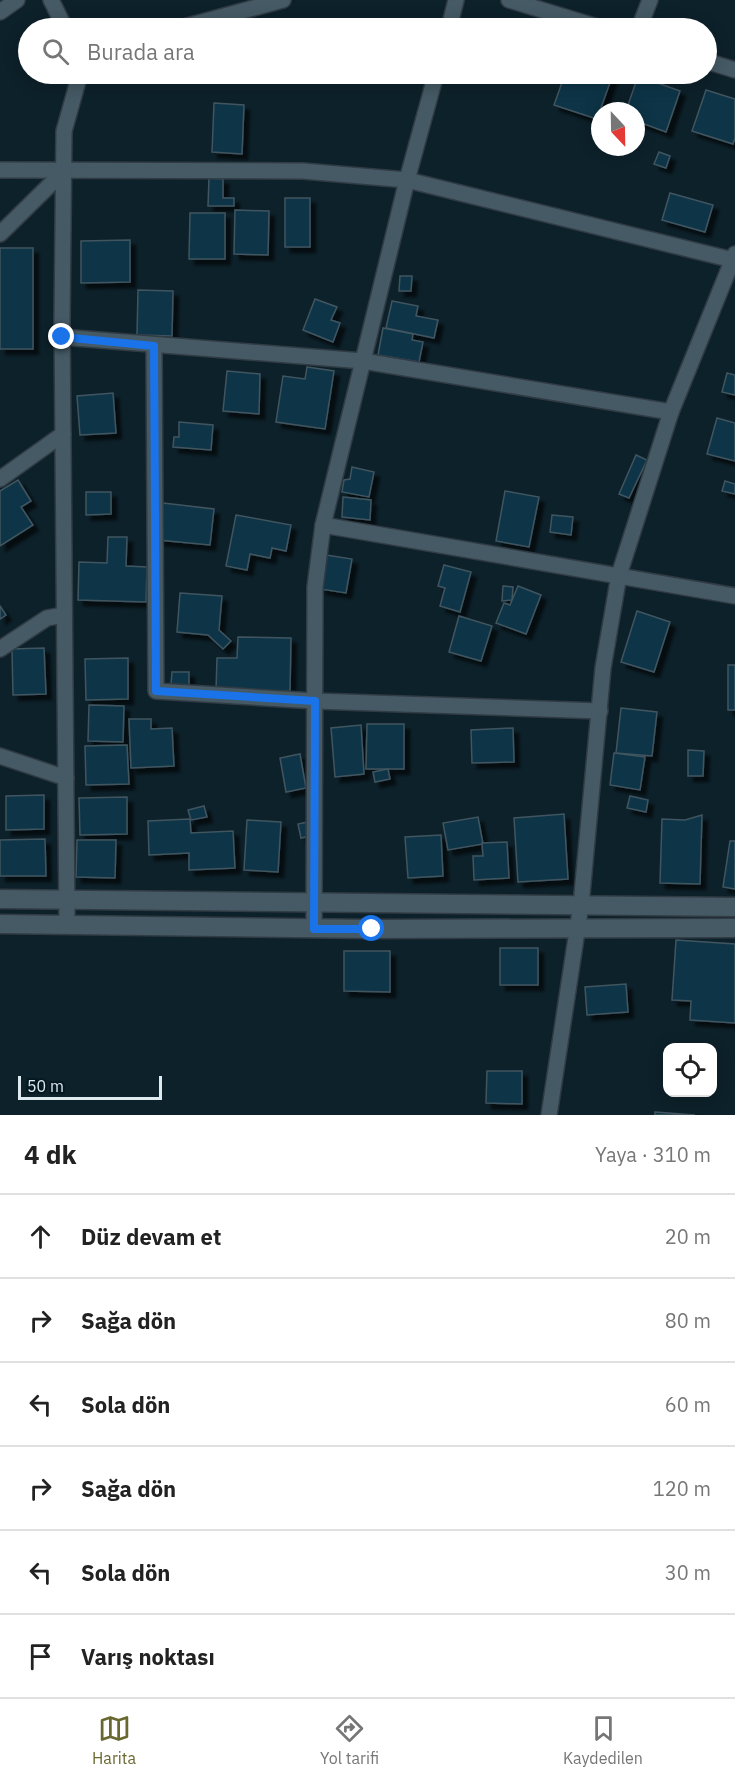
<!DOCTYPE html>
<html lang="tr">
<head>
<meta charset="utf-8">
<style>
  body { margin:0; font-family:"IBM Plex Sans",sans-serif; background:#f2f2f2; color:#222 }
  .controls { position:absolute; right:18px; bottom:18px; display:grid; overflow:hidden; border-radius:12px; box-shadow:0 3px 15px #0003 }
  .controls button { width:54px; height:54px; display:grid; place-items:center; padding:0; border:0; border-bottom:2px solid #e0e0e0; background:#fff; color:#222; font:30px sans-serif }
  .compass { position:absolute; left:591px; top:102px; width:54px; height:54px; border-radius:50%; background:#fff; box-shadow:0 3px 15px #0003; rotate:158deg }
  .scale { position:absolute; left:18px; bottom:15px; width:144px; box-sizing:border-box; padding-left:6px; border:3px solid #ddeaf0; border-top:0; font-size:16px; line-height:21px; white-space:nowrap; color:#ddeaf0; -webkit-text-stroke:4px #051721; paint-order:stroke }
  .stop { position:absolute; width:18px; height:18px; margin:-14px; border:4px solid #1a73e8; border-radius:50%; background:#fff }
  .stop.end { background:#1a73e8; border-color:#fff; box-shadow:0 2px 6px #0008 }
  .list { margin:0; padding:0; list-style:none }
  h2 { display:flex; justify-content:space-between; align-items:center; height:78px; margin:0; padding:0 24px; font-size:26px }
  h2 small { font-size:20px; font-weight:400; color:#767676 }
  .list li { display:grid; grid-template-columns:39px 1fr auto; gap:18px; align-items:center; box-sizing:border-box; height:84px; padding:0 24px; border-top:2px solid #e0e0e0 }
  .list b { display:block; font-size:22px; white-space:nowrap }
  .list em { font-size:20px; font-style:normal; color:#767676 }
  .icon { flex:none; width:33px; height:33px; fill:none; stroke:currentColor; stroke-width:2; stroke-linecap:round; stroke-linejoin:round }
  .map { position:relative; flex:none; width:735px; height:1115px; overflow:hidden }
  .search { position:absolute; background:#fff; box-shadow:0 3px 15px #0003; left:18px; right:18px; top:18px; height:66px; display:flex; align-items:center; gap:15px; box-sizing:border-box; padding:0 21px; border-radius:33px; color:#767676; font-size:22px }
  .sheet { height:582px; background:#fff }
  nav { display:flex; justify-content:space-around; align-items:center; box-sizing:border-box; height:84px; border-top:2px solid #e0e0e0; background:#fff; font-size:16px; color:#767676 }
  nav a { display:grid; justify-items:center; gap:3px }
  nav .on { color:#696830 }
  .map>svg:first-child { display:block }
  .building { fill:#0e3446; stroke:#405560; stroke-width:1.5; filter:url(#shadow) }
  .lines { fill:none; stroke-linecap:round; stroke-linejoin:round }
  .minor-casing { stroke:#313b44; stroke-width:18 }
  .tertiary-casing { stroke:#313b44; stroke-width:21 }
  .minor { stroke:#455a65; stroke-width:15 }
  .tertiary { stroke:#455a65; stroke-width:18 }
  .route { stroke:#1a73e8; stroke-width:8 }
</style>
</head>
<body>
<div class="map">
<svg width="735" height="1115" viewBox="0 0 735 1115">
  <defs>
    <filter id="shadow"><feDropShadow dx="5.5" dy="5.5" stdDeviation="1.5" flood-color="#0009"/></filter>
  </defs>
  <rect width="100%" height="100%" fill="#0d212a"/>
  <g class="building">
    <path d="M565,74H613L597,119L554,105Z"/>
    <path d="M638,76L680,91L666,132L636,121V111H626Z"/>
    <path d="M706,90L735,99V138L733,144L692,131Z"/>
    <path d="M214,103L244,105L242,154L212,152Z"/>
    <path d="M659,152L670,156L666,168L654,164Z"/>
    <path d="M209,178L223,179V198H234V206H208Z"/>
    <path d="M670,193L713,205L705,232L662,220Z"/>
    <rect x="285" y="198" width="25" height="49"/>
    <path d="M235,210L269,211L268,255L234,254Z"/>
    <path d="M190,213H225V259H189Z"/>
    <path d="M130,240V282L81,283V241Z"/>
    <rect x="0" y="248" width="33" height="101"/>
    <path d="M400,276H412L411,291H399Z"/>
    <path d="M138,290L173,291L172,336L137,335Z"/>
    <path d="M315,299L337,307L331,320L340,323L333,342L303,330Z"/>
    <path d="M392,301L418,306L416,316L438,320L434,338L386,328Z"/>
    <path d="M383,328L413,334L412,340L423,342L419,362L378,355Z"/>
    <path d="M307,367L334,371L325,429L276,422L283,376L305,379Z"/>
    <path d="M227,371L260,374L259,414L223,411Z"/>
    <path d="M727,373L735,375V395L722,392Z"/>
    <path d="M113,393L116,433L80,435L77,396Z"/>
    <path d="M717,418L735,423V461L707,454Z"/>
    <path d="M179,422L213,425L211,450L173,447L174,437H179Z"/>
    <path d="M636,455L647,460L629,498L619,494Z"/>
    <path d="M352,467L374,472L369,497L342,492L344,480L350,479Z"/>
    <path d="M18,480L31,501L21,507L33,525L0,546V491Z"/>
    <path d="M725,481L735,484V494L722,491Z"/>
    <path d="M505,491L539,497L529,547L496,541Z"/>
    <path d="M86,492H111V514L86,515Z"/>
    <path d="M343,497L371,500L370,520L342,517Z"/>
    <path d="M163,503L214,509L210,545L158,540Z"/>
    <path d="M236,515L291,525L286,551L272,548L270,558L250,554L247,570L226,566Z"/>
    <path d="M552,515L573,517L571,535L550,532Z"/>
    <path d="M108,537H127L126,566L147,567L146,602L78,600L79,562L107,563Z"/>
    <path d="M326,555L352,559L346,593L320,589Z"/>
    <path d="M444,565L471,572L460,612L440,606L445,588L438,586Z"/>
    <path d="M503,586L513,587L512,600L502,601Z"/>
    <path d="M518,586L541,595L526,634L496,623L504,603L510,605Z"/>
    <path d="M180,593L222,596L219,630L231,641L223,649L208,635L177,632Z"/>
    <path d="M0,606L6,615L0,619Z"/>
    <path d="M637,611L670,622L654,672L621,662Z"/>
    <path d="M459,616L492,626L481,661L449,652Z"/>
    <path d="M238,637L291,638L290,691L216,690L217,658H237Z"/>
    <path d="M44,648L46,694L13,695L12,649Z"/>
    <path d="M128,658V699L86,700L85,659Z"/>
    <rect x="728" y="665" width="7" height="45"/>
    <path d="M172,672H189V686L171,685Z"/>
    <path d="M89,705L124,706L123,742L88,741Z"/>
    <path d="M621,708L657,712L652,756L616,753Z"/>
    <path d="M129,719H151V729L172,728L174,766L131,768Z"/>
    <path d="M367,724H404V769H366Z"/>
    <path d="M361,725L364,774L335,777L331,728Z"/>
    <path d="M513,728L514,762L472,763L471,730Z"/>
    <path d="M127,745L129,784L86,785L85,746Z"/>
    <path d="M688,750L704,751L703,776H688Z"/>
    <path d="M614,753L645,757L640,790L610,785Z"/>
    <path d="M300,754L306,788L286,792L280,758Z"/>
    <path d="M388,769L390,779L375,782L373,772Z"/>
    <path d="M44,795V829L6,830V796Z"/>
    <path d="M630,796L648,800L646,812L627,808Z"/>
    <path d="M127,797V834L80,835L79,798Z"/>
    <path d="M204,806L207,817L191,820L188,810Z"/>
    <path d="M564,814L568,879L518,882L514,818Z"/>
    <path d="M702,815L700,884L660,883L662,819L685,820Z"/>
    <path d="M478,817L483,844L448,850L443,823Z"/>
    <path d="M190,819L191,833L233,831L235,868L189,870V853L149,855L148,821Z"/>
    <path d="M247,820L281,822L278,872L244,870Z"/>
    <path d="M308,822L311,836L301,838L298,824Z"/>
    <path d="M441,835L443,876L408,878L405,837Z"/>
    <path d="M45,839L46,876H0V840Z"/>
    <path d="M77,840H116L115,878L76,877Z"/>
    <path d="M730,841H735V889L723,887Z"/>
    <path d="M507,842L509,878L474,880L473,856H483L482,843Z"/>
    <path d="M676,940L735,944V1023L690,1020L691,1001L672,1000Z"/>
    <rect x="500" y="948" width="38" height="37"/>
    <path d="M344,951H390V992L344,991Z"/>
    <path d="M626,984L628,1012L587,1015L585,987Z"/>
    <path d="M487,1071H522V1104L486,1103Z"/>
    <path d="M655,1112L695,1115H655Z"/>
  </g>
  <g class="lines">
    <defs>
      <g id="minor">
        <path d="M51,0L65,28"/>
        <path d="M509,0L601,28"/>
        <path d="M0,12L17,0"/>
        <path d="M180,28L283,0"/>
        <path d="M449,28L456,0"/>
        <path d="M639,28L650,0"/>
        <path d="M706,61L735,70"/>
        <path d="M0,170L303,171L407,180L733,260"/>
        <path d="M0,234L64,171"/>
        <path d="M62,337L363,361L671,412"/>
        <path d="M154,346L156,691L315,701L600,711"/>
        <path d="M0,479L63,434"/>
        <path d="M323,525L407,180L436,74"/>
        <path d="M0,649L47,618L64,615"/>
        <path d="M0,756L66,778"/>
        <path d="M67,925L62,322L64,131L80,74"/>
        <path d="M314,929L315,587L323,525L735,596"/>
        <path d="M549,1115L581,905L603,668L619,575L671,412L735,254"/>
      </g>
      <g id="tertiary">
        <path d="M0,899L735,907"/>
        <path d="M0,924L372,929L735,928"/>
      </g>
    </defs>
    <use href="#minor" class="minor-casing"/>
    <use href="#tertiary" class="tertiary-casing"/>
    <use href="#minor" class="minor"/>
    <use href="#tertiary" class="tertiary"/>
  </g>
  <g class="lines">
    <path class="route" d="M62,337L154,346L156,691L315,701L314,929H372"/>
  </g>
</svg>
<div class="controls">
<button><svg class="icon" aria-label="locate" viewBox="0 0 24 24"><circle cx="12" cy="12" r="6"/><path d="M12 2v4M12 18v4M2 12h4M18 12h4"/></svg></button>
</div>
<svg class="compass" viewBox="-18 -18 36 36"><path d="M0-13l5 13h-10z" fill="#e53935"/><path d="M0 13l5-13h-10z" fill="#767676"/></svg>
<div class="scale">50 m</div>
<div class="stop" style="left:372px;top:929px"></div>
<div class="stop end" style="left:62px;top:337px"></div>
<div class="search"><svg class="icon" aria-label="search" viewBox="0 0 24 24"><circle cx="10" cy="10" r="6"/><path d="M15 15l6 6"/></svg>Burada ara</div>
</div>
<section class="sheet">
<h2>4 dk<small>Yaya · 310 m</small></h2>
<ul class="list">
<li><svg class="icon" aria-label="ahead" viewBox="0 0 24 24"><path d="M12 20V5M6 11l6-6 6 6"/></svg><div><b>Düz devam et</b></div><em>20 m</em></li>
<li><svg class="icon" aria-label="right" viewBox="0 0 24 24"><path d="M7 20v-9h11M14 6l5 5-5 5"/></svg><div><b>Sağa dön</b></div><em>80 m</em></li>
<li><svg class="icon" aria-label="left" viewBox="0 0 24 24"><path d="M17 20v-9H6M10 6l-5 5 5 5"/></svg><div><b>Sola dön</b></div><em>60 m</em></li>
<li><svg class="icon" aria-label="right" viewBox="0 0 24 24"><path d="M7 20v-9h11M14 6l5 5-5 5"/></svg><div><b>Sağa dön</b></div><em>120 m</em></li>
<li><svg class="icon" aria-label="left" viewBox="0 0 24 24"><path d="M17 20v-9H6M10 6l-5 5 5 5"/></svg><div><b>Sola dön</b></div><em>30 m</em></li>
<li><svg class="icon" aria-label="arrive" viewBox="0 0 24 24"><path d="M6 21V4h12l-3 4 3 4H6"/></svg><div><b>Varış noktası</b></div></li>
</ul>
</section>
<nav>
<a class="on"><svg class="icon" aria-label="map" viewBox="0 0 24 24"><path d="M3 6l6-2 6 2 6-2v14l-6 2-6-2-6 2zM9 4v14M15 6v14"/></svg>Harita</a>
<a><svg class="icon" aria-label="directions" viewBox="0 0 24 24"><path d="M12 3l9 9-9 9-9-9zM9 14v-3h6M13 9l2 2-2 2"/></svg>Yol tarifi</a>
<a><svg class="icon" aria-label="saved" viewBox="0 0 24 24"><path d="M7 4h10v16l-5-4-5 4z"/></svg>Kaydedilen</a>
</nav>
</body>
</html>
